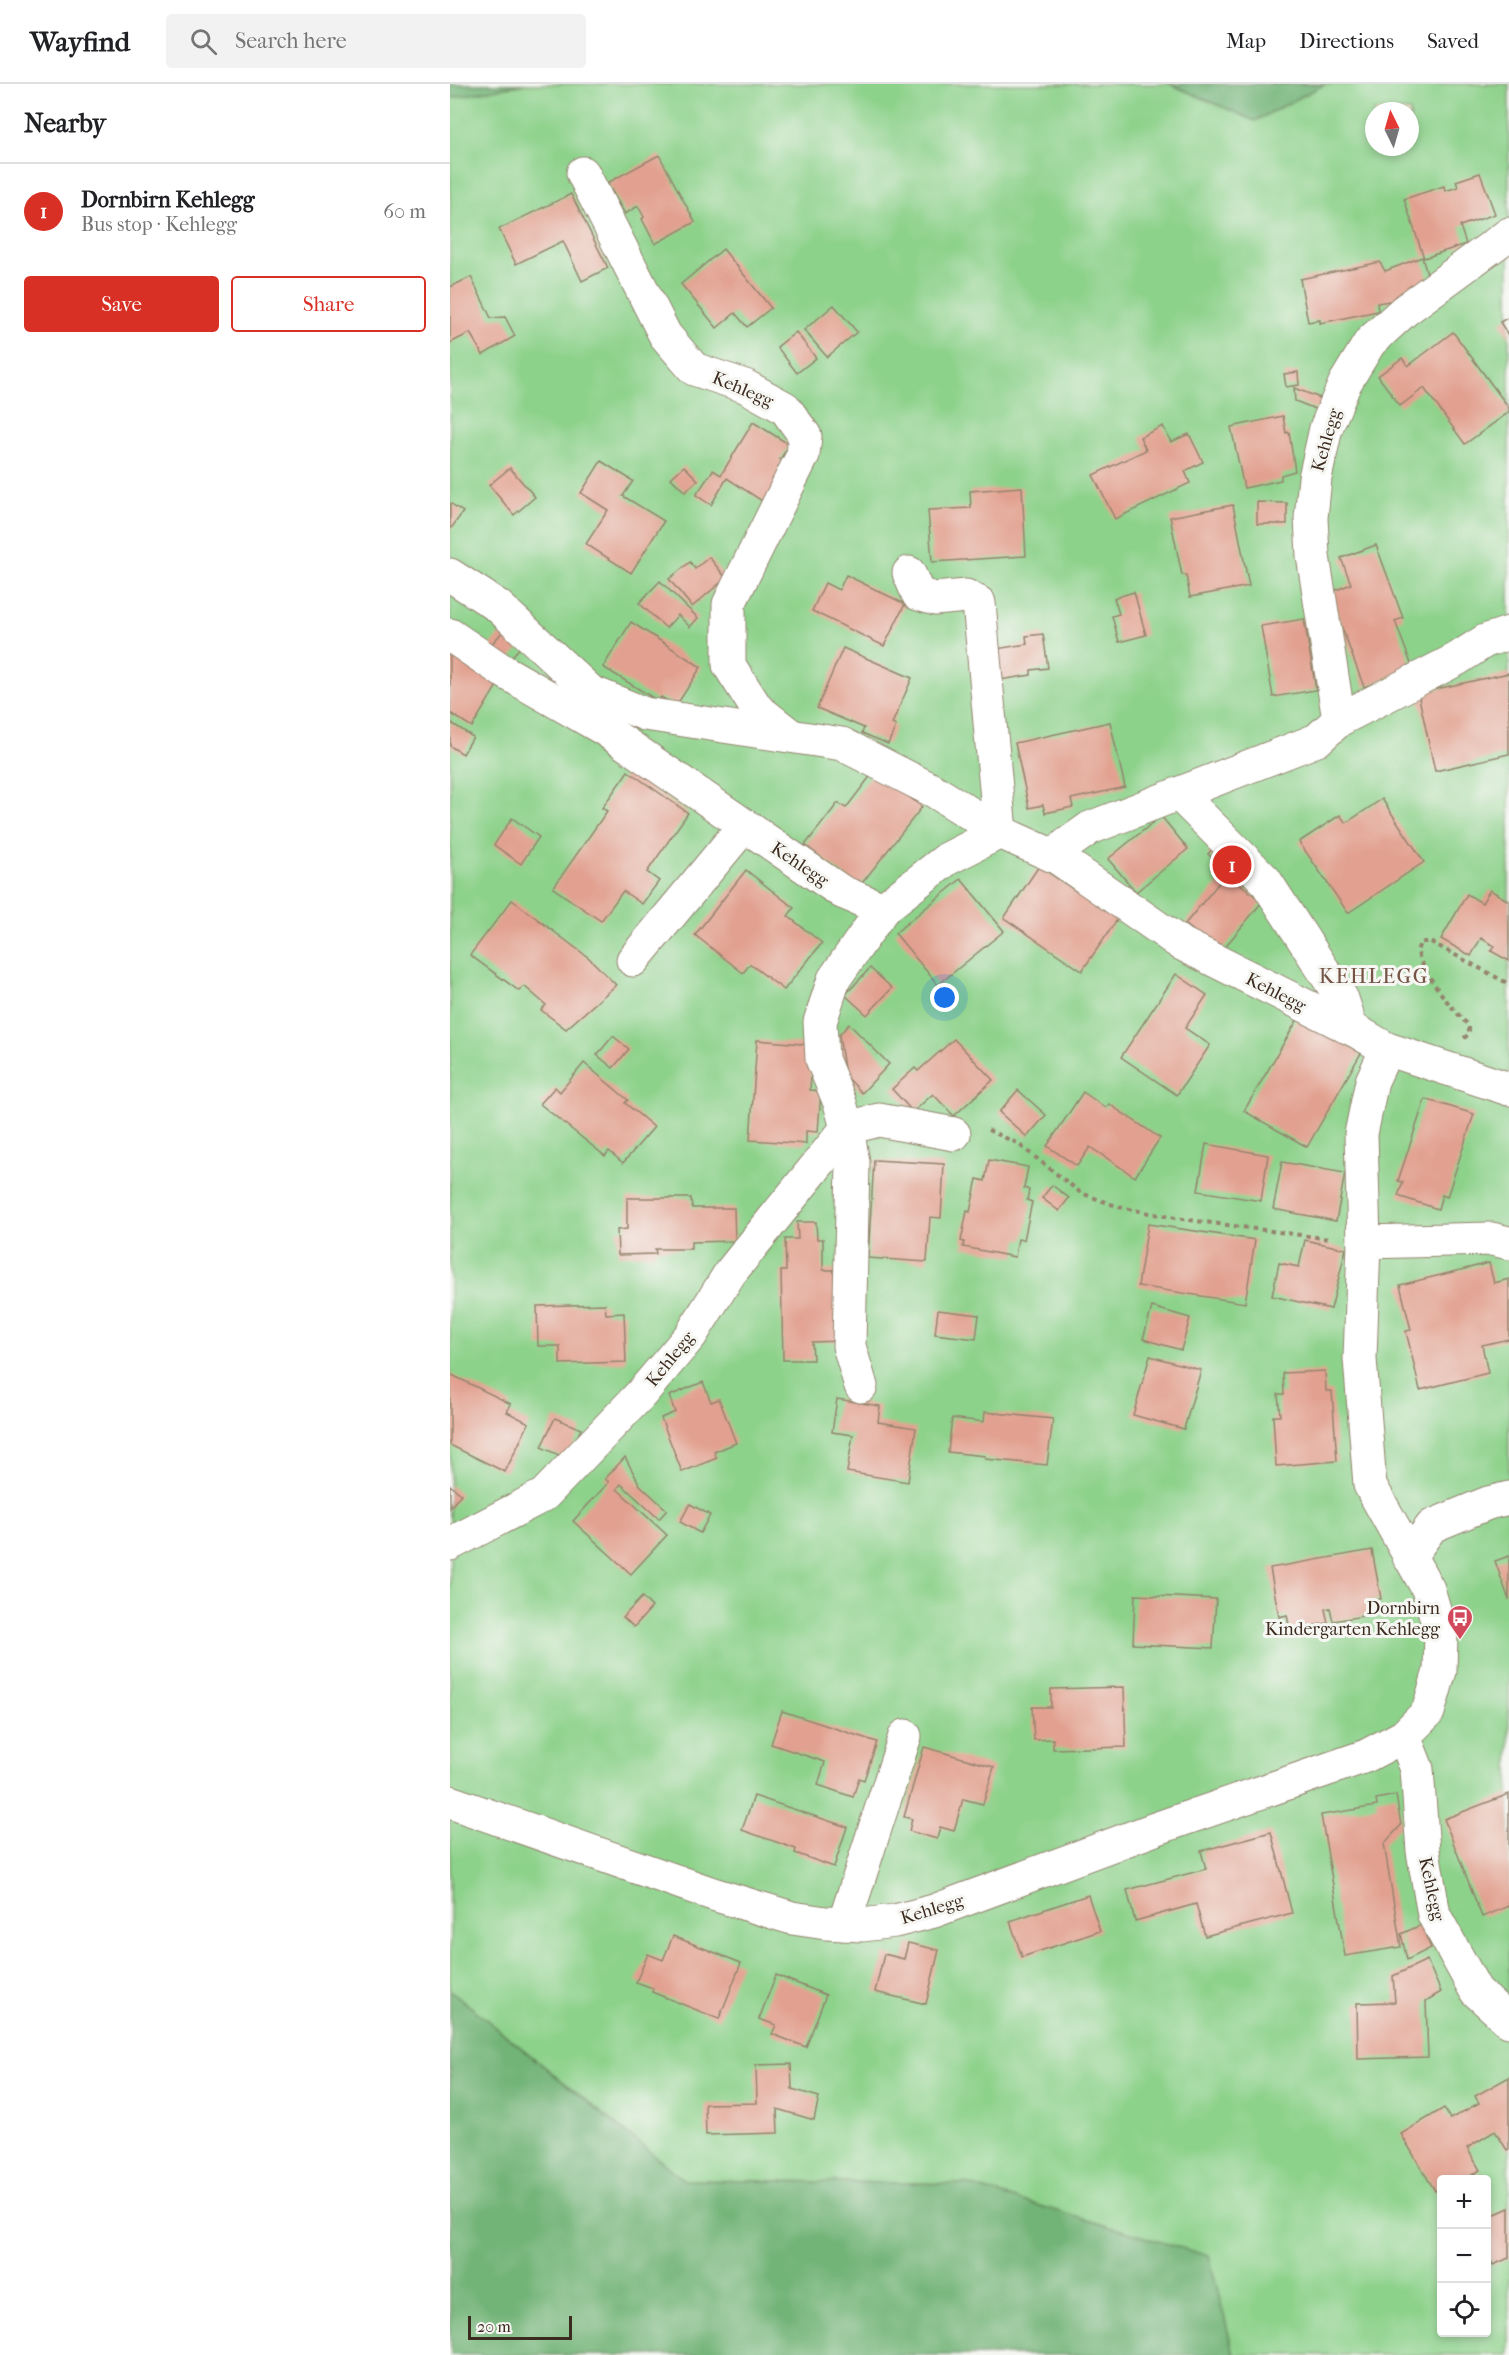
<!DOCTYPE html>
<html lang="en">
<head>
<meta charset="utf-8">
<style>
  body { margin:0; font-family:"IM FELL French Canon",serif; background:#f2f2f2; color:#202124 }
  .controls { position:absolute; right:18px; bottom:18px; display:grid; overflow:hidden; border-radius:6px; box-shadow:0 3px 9px #0003 }
  .controls button { width:54px; height:54px; display:grid; place-items:center; padding:0; border:0; border-bottom:2px solid #e0e0e0; background:#fff; color:#202124; font:30px sans-serif }
  .compass { position:absolute; left:915px; top:18px; width:54px; height:54px; border-radius:50%; background:#fff; box-shadow:0 3px 9px #0003; rotate:355deg }
  .scale { position:absolute; left:18px; bottom:15px; width:104px; box-sizing:border-box; padding-left:6px; border:3px solid #3b2a1e; border-top:0; font-size:16px; line-height:21px; white-space:nowrap; color:#3b2a1e; -webkit-text-stroke:4px #f6f6f2; paint-order:stroke }
  .you { position:absolute; left:495px; top:914px; width:21px; height:21px; margin:-15px; border:4px solid #fff; border-radius:50%; background:#1a73e8; box-shadow:0 0 0 9px #1a73e833 }
  .badge { display:grid; place-items:center; width:39px; height:39px; border-radius:50%; background:#d93025; color:#fff; font-size:20px; font-weight:700 }
  .pin { position:absolute; translate:-50% -50%; border:3px solid #fff; box-shadow:0 2px 6px #0006 }
  .list { margin:0; padding:0; list-style:none }
  h2 { display:flex; justify-content:space-between; align-items:center; height:78px; margin:0; padding:0 24px; font-size:26px }
  h2 small { font-size:20px; font-weight:400; color:#757577 }
  .list li { display:grid; grid-template-columns:39px 1fr auto; gap:18px; align-items:center; box-sizing:border-box; height:96px; padding:0 24px; border-top:2px solid #e0e0e0 }
  .list b { display:block; font-size:22px; white-space:nowrap }
  .list p { margin:0; font-size:20px; white-space:nowrap; color:#757577 }
  .list em { font-size:20px; font-style:normal; color:#757577 }
  .actions { display:flex; gap:12px; padding:18px 24px }
  .actions a { flex:1; padding:14px 0; border:2px solid #d93025; border-radius:6px; text-align:center; font-size:21px; color:#d93025 }
  .actions .main { background:#d93025; color:#fff }
  .icon { flex:none; width:33px; height:33px; fill:none; stroke:currentColor; stroke-width:2; stroke-linecap:round; stroke-linejoin:round }
  .map { position:relative; flex:none; width:1059px; height:2271px; overflow:hidden }
  header { display:flex; align-items:center; gap:36px; box-sizing:border-box; height:84px; padding:0 30px; background:#fff; border-bottom:2px solid #e0e0e0 }
  header strong { font-size:28px }
  nav { display:flex; gap:33px; margin-inline-start:auto; font-size:21px }
  .search { width:420px; height:54px; background:#f2f2f2; display:flex; align-items:center; gap:15px; box-sizing:border-box; padding:0 21px; border-radius:6px; color:#757577; font-size:22px }
  main { display:flex }
  aside { flex:1; background:#fff }
  .map>svg:first-child { display:block }
  .green { fill:#8dd28b; stroke:#647e54; stroke-width:1.5; fill-rule:evenodd }
  .forest { fill:#72b477; stroke:#566f4a; stroke-width:1.5 }
  .building { fill:#e2a190 }
  .lines { fill:none; stroke-linecap:round; stroke-linejoin:round }
  .minor-casing { stroke:#94846e; stroke-width:35 }
  .path { stroke:#94846e; stroke-width:4; stroke-dasharray:4.5 4.5; stroke-linecap:butt }
  .minor { stroke:#fff; stroke-width:33 }
  .labels { text-anchor:middle; stroke-width:6; stroke-linejoin:round; paint-order:stroke }
  .street-label { font-size:18px; fill:#3b2a1e; stroke:#f6f6f2 }
  .poi-label { font-size:18px; fill:#3b2a1e; stroke:#f6f6f2; text-anchor:end }
  .quarter-label { font-size:21px; letter-spacing:1.5px; fill:#755446; stroke:#f6f6f2 }
</style>
</head>
<body>
<header>
<strong>Wayfind</strong>
<div class="search"><svg class="icon" aria-label="search" viewBox="0 0 24 24"><circle cx="10" cy="10" r="6"/><path d="M15 15l6 6"/></svg>Search here</div>
<nav><a>Map</a><a>Directions</a><a>Saved</a></nav>
</header>
<main>
<aside>
<h2>Nearby<small></small></h2>
<ul class="list">
<li><span class="badge">1</span><div><b>Dornbirn Kehlegg</b><p>Bus stop · Kehlegg</p></div><em>60 m</em></li>
</ul>
<div class="actions"><a class="main">Save</a><a>Share</a></div>
</aside>
<div class="map">
<svg width="1059" height="2271" viewBox="0 0 1059 2271">
  <rect width="100%" height="100%" fill="#f6f6f2"/>
  <filter id="ink" filterUnits="userSpaceOnUse"><feTurbulence type="fractalNoise" baseFrequency=".0167" numOctaves="2"/><feDisplacementMap in="SourceGraphic" scale="12" xChannelSelector="R" yChannelSelector="G"/><feConvolveMatrix kernelMatrix="1 2 1 2 8 2 1 2 1" color-interpolation-filters="sRGB"/></filter>
  <filter id="wash" filterUnits="userSpaceOnUse"><feTurbulence type="fractalNoise" baseFrequency=".008" numOctaves="4" result="noise"/><feDisplacementMap in="SourceGraphic" scale="24" xChannelSelector="R" yChannelSelector="G"/><feGaussianBlur stdDeviation="1.35" result="paint"/><feColorMatrix in="noise" values="0 0 0 0 0 0 0 0 0 0 0 0 0 0 0 0 0 1.4 0 .05"/><feComposite in="paint" operator="in"/></filter>
  <g filter="url(#wash)">
    <rect width="100%" height="100%" fill="#ecdfbd"/>
    <path class="green" d="M74,0H720L805,37L875,0H1059V2271H784L758,2172L515,2100L234,2096L0,1906V14ZM924,27H960V63H924ZM992,2096H1036V2248H992Z"/>
    <g class="forest">
      <path d="M0,0H74L0,14Z"/>
      <path d="M720,0H875L805,37Z"/>
      <path d="M0,1906L234,2096L515,2100L759,2172L784,2271H0Z"/>
    </g>
    <g id="blocks">
      <g class="building">
        <path d="M209,71L245,138L205,160L192,135L194,133L188,122L175,130L157,99Z"/>
        <path d="M1030,89L1045,130L1010,142L1016,160L974,174L954,115L994,102L995,107L1008,103L1006,97Z"/>
        <path d="M121,110L158,184L132,197L113,157L66,180L49,145Z"/>
        <path d="M273,165L321,224L297,243L285,229L267,244L231,200Z"/>
        <path d="M972,173L978,194L951,215L927,219L928,227L870,239V236L858,238L850,195L930,178L935,187Z"/>
        <path d="M21,193L41,234L55,233L65,252L33,271L20,249L0,259V203Z"/>
        <path d="M384,221L407,248L377,273L354,246Z"/>
        <path d="M1059,233V253L1050,238Z"/>
        <path d="M346,248L366,274L347,289L327,263Z"/>
        <path d="M1003,248L1059,324V328L1015,360L974,304L950,322L928,292L952,274L958,282Z"/>
        <path d="M848,288L849,301L836,303L834,290Z"/>
        <path d="M844,304L878,317L873,328L845,317Z"/>
        <path d="M833,332L836,349L839,348L845,387L831,391V396L794,404L781,343Z"/>
        <path d="M303,338L340,361L330,375L339,381L315,419L277,394L261,421L246,411L263,386L271,391Z"/>
        <path d="M713,342L721,358L739,350L753,378L735,387L740,399L665,435L643,391L696,366L690,353Z"/>
        <path d="M151,377L183,397L173,412L214,437L181,489L136,460L158,426L131,409Z"/>
        <path d="M234,382L248,396L235,408L221,394Z"/>
        <path d="M60,384L85,413L64,431L39,401Z"/>
        <path d="M572,403L576,472L482,478L478,426L521,424L520,407Z"/>
        <path d="M807,418L837,419V440H807Z"/>
        <path d="M0,419L13,428L0,446Z"/>
        <path d="M783,421L799,502L740,513L736,491H732L720,433Z"/>
        <path d="M926,461L953,534L945,537L963,585L914,603L879,509L901,500L891,474Z"/>
        <path d="M259,473L276,494L242,523L219,495L240,478L245,485Z"/>
        <path d="M396,491L455,520L434,562L362,527L375,499L389,506Z"/>
        <path d="M210,497L248,534L240,543L228,531L216,544L189,519Z"/>
        <path d="M684,508L696,551L669,558L662,532L669,530L664,514Z"/>
        <path d="M854,535L866,606L823,613L811,542Z"/>
        <path d="M181,538L251,583L226,622L211,613L208,617L153,583Z"/>
        <path d="M56,544L74,559L56,579L38,564Z"/>
        <path d="M593,550L598,584L581,586V591L550,596L546,565L577,560L576,552Z"/>
        <path d="M393,564L462,594L442,640L446,642L438,660L412,649L414,644L367,624Z"/>
        <path d="M0,571L48,600L22,643L0,629Z"/>
        <path d="M1059,589V670L985,687L968,609Z"/>
        <path d="M0,638L23,653L13,670L0,662Z"/>
        <path d="M660,638L675,703L621,715L623,723L595,729L593,721L579,724L565,659Z"/>
        <path d="M425,686L472,723L409,803L355,761L388,719L396,724Z"/>
        <path d="M178,687L238,729L197,788L209,797L192,820L173,807L151,837L103,804L157,727L152,724Z"/>
        <path d="M932,715L974,778L898,829L849,758L890,731L896,739Z"/>
        <path d="M711,732L738,765L686,808L658,775Z"/>
        <path d="M62,734L89,753L71,780L44,761Z"/>
        <path d="M764,763L779,776L773,783L758,770Z"/>
        <path d="M589,782L627,808L630,802L671,830L632,887L554,834Z"/>
        <path d="M296,786L344,824L338,832L372,859L334,906L300,880L293,889L245,851Z"/>
        <path d="M777,789L812,818L770,869L735,840Z"/>
        <path d="M511,795L554,847L488,901L445,849Z"/>
        <path d="M1040,806L1059,817V877L1041,867L1044,862L1031,854L1021,872L991,855L1017,810L1032,819Z"/>
        <path d="M62,816L139,874L166,901L116,945L91,926L96,921L74,902L69,907L20,871Z"/>
        <path d="M420,884L442,904L417,931L395,911Z"/>
        <path d="M726,890L757,911L735,944L760,961L727,1011L671,973Z"/>
        <path d="M849,933L911,969L857,1063L794,1027Z"/>
        <path d="M399,940L439,980L412,1009L395,991L389,951Z"/>
        <path d="M163,952L179,965L163,984L147,971Z"/>
        <path d="M504,955L543,996L504,1032L483,1010L463,1028L442,1005L465,984L468,987Z"/>
        <path d="M307,956L363,961L360,1006L371,1007L368,1048L356,1047V1060L300,1056Z"/>
        <path d="M134,979L178,1016L175,1019L204,1043L173,1079L159,1067L155,1072L90,1020L105,1003L110,1008Z"/>
        <path d="M568,1006L596,1031L577,1053L549,1028Z"/>
        <path d="M633,1008L656,1024L659,1020L710,1054L685,1093L640,1063L627,1082L597,1062Z"/>
        <path d="M975,1015L1024,1030L997,1113L992,1111L988,1125L948,1112L953,1098L948,1097Z"/>
        <path d="M756,1060L818,1071L811,1117L748,1107Z"/>
        <path d="M424,1076L494,1080L491,1134L480,1133L477,1178L418,1174Z"/>
        <path d="M539,1076L578,1083L574,1104L579,1106L577,1116L582,1118L574,1156L568,1155L565,1173L513,1163L514,1158L511,1157L517,1127L520,1128L527,1095L535,1097Z"/>
        <path d="M832,1078L895,1089L886,1137L823,1125Z"/>
        <path d="M602,1101L619,1114L609,1127L592,1114Z"/>
        <path d="M177,1114H241L242,1124H284L285,1157L241,1158V1165H205L206,1170L168,1171L167,1146L177,1145Z"/>
        <path d="M347,1138H366L367,1155H373V1186H386L391,1257L362,1258L363,1276H333L331,1187H336L335,1155H348Z"/>
        <path d="M698,1140L805,1156L795,1219L688,1202Z"/>
        <path d="M855,1156L896,1165L881,1225L822,1212L829,1179L849,1183Z"/>
        <path d="M1039,1179L1044,1199L1059,1195V1255L1032,1261L1038,1289L970,1306L956,1247L961,1246L950,1201Z"/>
        <path d="M155,1220L156,1230L174,1229L176,1278L110,1280V1262H88L87,1222Z"/>
        <path d="M702,1223L740,1234L731,1266L693,1255Z"/>
        <path d="M488,1226L529,1231L526,1255L485,1250Z"/>
        <path d="M700,1272L751,1286L734,1345L683,1331Z"/>
        <path d="M875,1287L876,1307H882L887,1377L826,1382L823,1332H830L828,1310H834L833,1289Z"/>
        <path d="M0,1290L61,1320L57,1328L79,1339L55,1388L0,1361Z"/>
        <path d="M253,1298L261,1318L269,1315L286,1359L264,1368L267,1374L232,1388L211,1334L225,1328L219,1312Z"/>
        <path d="M387,1315L430,1322L428,1338L466,1344L458,1398L397,1388L403,1351L382,1348Z"/>
        <path d="M535,1328L603,1335L597,1381L535,1375V1372L498,1368L502,1334L534,1338Z"/>
        <path d="M105,1334L131,1345L117,1375L91,1363Z"/>
        <path d="M175,1373L190,1401L217,1426L209,1435L171,1400L167,1405L217,1451L181,1490L123,1437L159,1398L155,1395Z"/>
        <path d="M0,1401L11,1410L0,1424Z"/>
        <path d="M240,1420L260,1431L250,1449L230,1438Z"/>
        <path d="M922,1466L931,1515L918,1517L920,1531L883,1537L880,1524L875,1525L878,1539L840,1546L837,1531L829,1533L820,1484Z"/>
        <path d="M1059,1472V1516L1045,1477Z"/>
        <path d="M685,1511L766,1515L763,1564L683,1560Z"/>
        <path d="M192,1513L202,1523L184,1543L173,1533Z"/>
        <path d="M674,1603L676,1663L603,1665V1655L584,1656L582,1623H601V1605Z"/>
        <path d="M332,1627L427,1658L414,1696L409,1694L403,1713L368,1701L375,1678L321,1660Z"/>
        <path d="M474,1663L544,1683L533,1720L513,1715L504,1747L490,1743L487,1755L459,1747L462,1735L454,1733Z"/>
        <path d="M1059,1710V1822L1032,1833L994,1735Z"/>
        <path d="M946,1711L951,1741L934,1760L951,1863L895,1872L871,1731L927,1722L926,1715Z"/>
        <path d="M304,1712L397,1743L384,1783L345,1769L346,1765L292,1746Z"/>
        <path d="M821,1748L842,1829L755,1852L746,1820L685,1837L677,1806L756,1785L751,1767Z"/>
        <path d="M638,1811L650,1847L572,1873L560,1837Z"/>
        <path d="M971,1841L981,1864L957,1876L951,1850Z"/>
        <path d="M223,1852L291,1879L269,1935L202,1908L203,1904L186,1898L198,1870L213,1876Z"/>
        <path d="M458,1859L489,1866L476,1920L425,1908L434,1870L454,1875Z"/>
        <path d="M977,1876L991,1908L976,1917L978,1973L908,1975L907,1919L945,1918L943,1892Z"/>
        <path d="M326,1891L376,1911L356,1963L322,1950L326,1941L309,1935Z"/>
        <path d="M341,1980L342,2005L369,2013L364,2036L327,2025L328,2049L256,2051L255,2020L307,2019L306,1981Z"/>
        <path d="M1059,1993V2065L1057,2066L1045,2047L1017,2064L1030,2086L1014,2096L1010,2093L1006,2096H992V2104L985,2107L951,2050L994,2024L1000,2035L1029,2019L1025,2012Z"/>
        <path d="M1059,2124V2174L1043,2181L1036,2166V2134Z"/>
      </g>
    </g>
  </g>
  <g filter="url(#ink)">
    <use href="#blocks" fill-opacity="0" stroke="#94846e" stroke-width="1.5"/>
    <g class="lines">
      <defs>
        <g id="minor">
          <path d="M133,89L215,251L244,285L295,302L335,324L355,352L353,371L279,520V581L307,625L340,651"/>
          <path d="M459,489L468,510L485,515L516,512L529,519L550,748"/>
          <path d="M0,491L48,522L141,608L195,630L392,660L484,707L550,748L608,774L730,859L908,948L937,965L1059,1005"/>
          <path d="M0,551L53,587L154,645L392,808L433,825"/>
          <path d="M889,636L863,472L861,434L865,394L876,344L895,299L920,258L954,227L1059,150"/>
          <path d="M729,710L815,796L892,915L897,930L895,942"/>
          <path d="M608,774L616,761L640,744L867,656L889,636L1007,575L1035,557L1059,549"/>
          <path d="M183,876L294,742"/>
          <path d="M914,1158L1042,1155L1059,1159"/>
          <path d="M411,1302L399,1262L403,1078L397,1044L429,1036L504,1050"/>
          <path d="M0,1460L94,1411L190,1311L241,1251L280,1189L397,1044L390,1019L372,975L370,938L384,895L433,825L497,775L550,748"/>
          <path d="M959,1473L982,1442L1038,1419L1059,1414"/>
          <path d="M954,1652L967,1685L973,1767L984,1831L1026,1907L1059,1937"/>
          <path d="M0,1718L263,1810L342,1834L376,1839L412,1841L445,1837L484,1827L705,1745L916,1672L954,1652L978,1628L990,1587L991,1549L978,1505L920,1401L914,1325L910,1275L914,1158L911,1050L922,997L937,965"/>
          <path d="M394,1840L455,1652"/>
        </g>
      </defs>
      <use href="#minor" class="minor-casing"/>
      <g class="path">
        <path d="M1014,954L1019,950V942C998,920 978,896 967,867L970,859L979,857L1059,900"/>
        <path d="M538,1046L567,1059L631,1109L669,1123L725,1134L880,1155"/>
      </g>
      <use href="#minor" class="minor"/>
    </g>
  </g>
  <defs>
    <symbol id="bus-pin" viewBox="-11 -11 22 30"><path d="M0 17L-7.5 6A9.5 9.5 0 1 1 7.5 6Z" fill="#d1495b" stroke="#f6f6f2"/><path d="M-5-6H5V4H4V6H2V4H-2V6H-4V4H-5ZM-3.5-4V0h7V-4ZM-3.5 1.2v1.5H-2V1.2ZM2 1.2v1.5H3.5V1.2Z" fill="#fff"/></symbol>
  </defs>
  <g fill-rule="evenodd">
    <use href="#bus-pin" x="995" y="1519" width="30" height="40"/>
  </g>
  <g class="labels">
    <g class="street-label">
      <text transform="translate(293 305) rotate(23)" y="6">Kehlegg</text>
      <text transform="translate(876 356) rotate(-74)" y="6">Kehlegg</text>
      <text transform="translate(350 780) rotate(34)" y="6">Kehlegg</text>
      <text transform="translate(826 908) rotate(27)" y="6">Kehlegg</text>
      <text transform="translate(220 1275) rotate(-51)" y="6">Kehlegg</text>
      <text transform="translate(982 1805) rotate(77)" y="6">Kehlegg</text>
      <text transform="translate(482 1825) rotate(-17)" y="6">Kehlegg</text>
    </g>
    <g class="poi-label">
      <text x="990" y="1530">Dornbirn<tspan x="990" dy="21">Kindergarten Kehlegg</tspan></text>
    </g>
    <g class="quarter-label">
      <text x="924" y="899">KEHLEGG</text>
    </g>
  </g>
</svg>
<div class="controls">
<button>+</button>
<button>−</button>
<button><svg class="icon" aria-label="locate" viewBox="0 0 24 24"><circle cx="12" cy="12" r="6"/><path d="M12 2v4M12 18v4M2 12h4M18 12h4"/></svg></button>
</div>
<svg class="compass" viewBox="-18 -18 36 36"><path d="M0-13l5 13h-10z" fill="#e53935"/><path d="M0 13l5-13h-10z" fill="#757577"/></svg>
<div class="scale">20 m</div>
<div class="you"></div>
<div class="pin badge" style="left:782px;top:781px">1</div>
</div>
</main>
</body>
</html>
